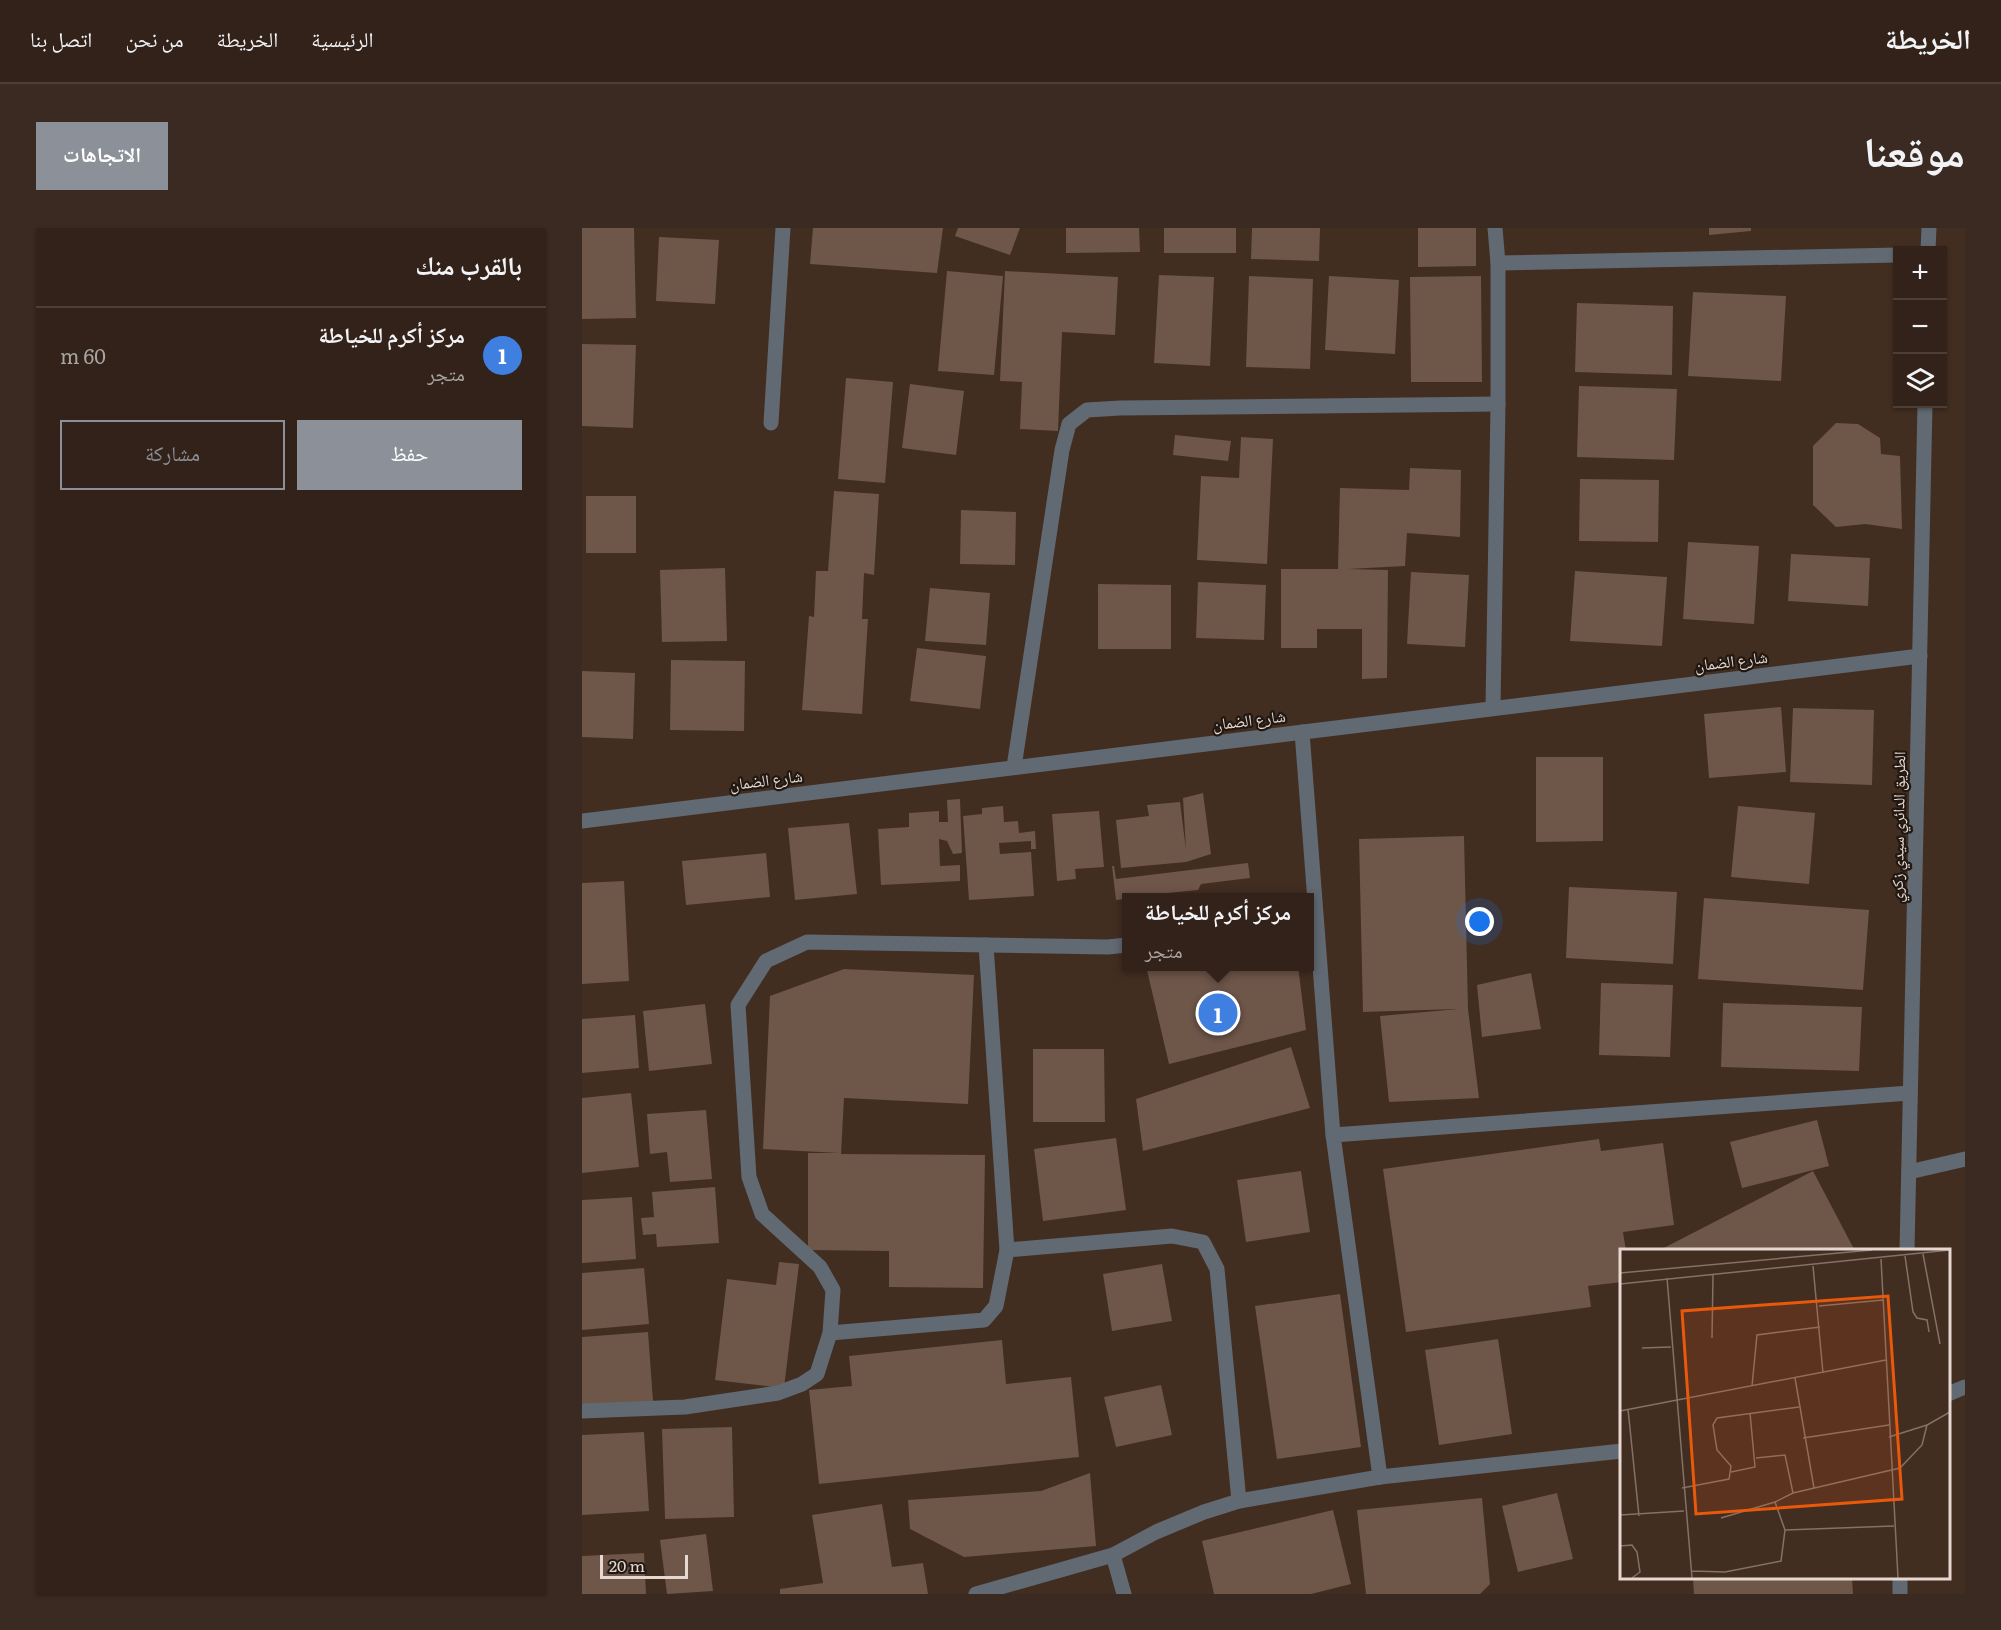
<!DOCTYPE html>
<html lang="ar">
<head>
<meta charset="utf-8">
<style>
  body { margin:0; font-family:Literata,"Noto Naskh Arabic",serif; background:#3a2a22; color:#f1f3f6; direction:rtl }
  .controls { position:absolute; right:18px; top:18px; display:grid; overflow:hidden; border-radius:0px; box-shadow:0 2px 4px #0004 }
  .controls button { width:54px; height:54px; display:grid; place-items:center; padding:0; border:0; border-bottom:2px solid #4d3f38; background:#322219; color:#f1f3f6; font:30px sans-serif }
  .scale { position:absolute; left:18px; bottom:15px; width:88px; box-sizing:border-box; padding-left:6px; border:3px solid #e6d8d0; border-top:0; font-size:16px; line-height:21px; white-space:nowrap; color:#e6d8d0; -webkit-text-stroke:4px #211812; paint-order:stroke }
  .you { position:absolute; left:898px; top:694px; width:21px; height:21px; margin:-15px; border:4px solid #fff; border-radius:50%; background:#1a73e8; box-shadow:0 0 0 9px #1a73e833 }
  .badge { display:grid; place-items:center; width:39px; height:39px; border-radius:50%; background:#8c9099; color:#fff; font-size:20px; font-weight:700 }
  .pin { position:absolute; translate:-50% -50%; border:3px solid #fff; box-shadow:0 2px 6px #0006 }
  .popup { position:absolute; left:540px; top:665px; width:192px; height:78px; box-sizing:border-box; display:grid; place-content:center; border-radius:0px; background:#322219; filter:drop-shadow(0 2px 4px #0005); font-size:20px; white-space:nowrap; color:#a8a4a2 }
  .popup b { font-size:22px; color:#f1f3f6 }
  .popup::after { content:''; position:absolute; left:50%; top:100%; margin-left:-12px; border:12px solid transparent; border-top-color:#322219 }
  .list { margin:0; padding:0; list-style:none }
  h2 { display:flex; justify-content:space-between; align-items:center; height:78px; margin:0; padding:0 24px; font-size:26px }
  h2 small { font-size:20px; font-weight:400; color:#a8a4a2 }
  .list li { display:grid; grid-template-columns:39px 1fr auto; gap:18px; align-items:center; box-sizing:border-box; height:96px; padding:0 24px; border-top:2px solid #4d3f38 }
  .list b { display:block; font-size:22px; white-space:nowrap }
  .list p { margin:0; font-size:20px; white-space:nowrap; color:#a8a4a2 }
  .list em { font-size:20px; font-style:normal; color:#a8a4a2 }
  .actions { display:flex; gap:12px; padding:18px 24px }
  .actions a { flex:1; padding:14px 0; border:2px solid #8c9099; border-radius:0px; text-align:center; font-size:21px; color:#8c9099 }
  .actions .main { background:#8c9099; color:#fff }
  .icon { flex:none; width:33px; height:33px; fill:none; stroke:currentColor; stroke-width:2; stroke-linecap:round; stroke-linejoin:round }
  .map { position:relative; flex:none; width:1383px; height:1366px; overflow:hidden; direction:ltr; border-radius:0px }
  header { display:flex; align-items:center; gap:36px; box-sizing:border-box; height:84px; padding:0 30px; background:#322219; border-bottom:2px solid #4d3f38 }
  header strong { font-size:28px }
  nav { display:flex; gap:33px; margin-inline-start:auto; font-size:21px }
  .intro { display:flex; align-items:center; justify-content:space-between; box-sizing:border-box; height:144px; padding:0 36px }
  h1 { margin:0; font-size:42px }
  .button { padding:15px 27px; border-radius:0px; background:#8c9099; color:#fff; font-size:21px; font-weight:700 }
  main { display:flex; gap:36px; padding:0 36px }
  aside { flex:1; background:#322219; border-radius:0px; box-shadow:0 2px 4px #0004 }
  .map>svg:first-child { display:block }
  .building { fill:#6e5649 }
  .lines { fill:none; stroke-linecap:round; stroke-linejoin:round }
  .minor { stroke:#616972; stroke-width:15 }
  .labels { text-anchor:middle; stroke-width:4.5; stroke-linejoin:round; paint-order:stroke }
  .street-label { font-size:16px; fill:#e6d8d0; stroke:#211812 }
  .inset-road { fill:none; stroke:#847167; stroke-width:1.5 }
  .view { fill:#e8590c; fill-opacity:0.15; stroke:#e8590c; stroke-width:3 }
  .inset-edge { fill:none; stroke:#e6d8d0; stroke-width:3 }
</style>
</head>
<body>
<header>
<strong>الخريطة</strong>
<nav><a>الرئيسية</a><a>الخريطة</a><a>من نحن</a><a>اتصل بنا</a></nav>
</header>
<div class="intro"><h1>موقعنا</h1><a class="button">الاتجاهات</a></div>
<main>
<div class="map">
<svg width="1383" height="1366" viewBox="0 0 1383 1366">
  <rect width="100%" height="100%" fill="#422d21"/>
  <g class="building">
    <path d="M0,0H52L54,90L0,91Z"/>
    <path d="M231,0H361L355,45L228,36Z"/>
    <path d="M376,0H438L428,27L373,8Z"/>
    <path d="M484,0H557L558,24L484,25Z"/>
    <rect x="582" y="0" width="72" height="25"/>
    <path d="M670,0H738L737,33L669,31Z"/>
    <path d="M836,0H894V38L836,39Z"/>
    <path d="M1127,0H1169V3L1127,7Z"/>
    <path d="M77,9L137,12L133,76L74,73Z"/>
    <path d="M365,43L421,48L412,147L356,143Z"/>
    <path d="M423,43L536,49L533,107L480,104L476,203L438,201L440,154L418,153Z"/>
    <path d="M577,47L632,49L628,138L572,135Z"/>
    <path d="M667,48L731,51L728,141L664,139Z"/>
    <path d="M747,48L817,52L813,126L743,122Z"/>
    <path d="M899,48L900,154H829L828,49Z"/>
    <path d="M1111,64L1204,68L1199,153L1106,148Z"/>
    <path d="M995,75L1091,78L1090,147L993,144Z"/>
    <path d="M0,116L54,117L51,200L0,198Z"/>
    <path d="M264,150L311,154L303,255L256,251Z"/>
    <path d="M328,156L382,163L374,227L320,220Z"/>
    <path d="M997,158L1095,161L1092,232L995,229Z"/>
    <path d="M1254,195L1276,196L1298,210L1299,226L1318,228L1320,301L1283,296L1254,299L1231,277V218Z"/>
    <path d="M593,207L649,213L646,233L591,227Z"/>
    <path d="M659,209L691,211L685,336L615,332L619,248L657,250Z"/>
    <path d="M828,240L879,242L878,309L825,305L823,338L766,341L806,342L805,450L780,451V401H735V420H699V341H756L758,260L827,262Z"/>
    <path d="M998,251L1077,252L1076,314L997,313Z"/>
    <path d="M252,263L297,266L292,347L282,345L280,391H286L280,486L220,482L227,388L232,389L234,343H246Z"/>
    <rect x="4" y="268" width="50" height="57"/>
    <path d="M379,282L434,284L433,337L378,336Z"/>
    <path d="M1106,314L1177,318L1172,396L1101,391Z"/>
    <path d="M1209,326L1288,330L1286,378L1206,373Z"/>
    <path d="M143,340L145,413L80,414L78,342Z"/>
    <path d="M993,343L1085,349L1080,418L988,413Z"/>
    <path d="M829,344L887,347L883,419L825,416Z"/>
    <path d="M616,354L684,357L682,412L614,410Z"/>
    <path d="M516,356L589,357V421H516Z"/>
    <path d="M348,360L408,365L404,417L343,413Z"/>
    <path d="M335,420L404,428L398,481L328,473Z"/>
    <path d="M89,432L163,433L162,503L88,502Z"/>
    <path d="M0,443L53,445L51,511L0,509Z"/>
    <path d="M1199,479L1204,544L1127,550L1122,486Z"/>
    <path d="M1211,480L1292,482L1290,557L1208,554Z"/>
    <path d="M954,529H1021V613L954,614Z"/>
    <path d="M621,565L629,626L604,634L539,640L534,592L567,588L565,577L598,574L604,622L601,570Z"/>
    <path d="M378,571L380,625L371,626L365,613L357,611L358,638L378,637V653L299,657L296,601L327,599V585L357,583V594H366L365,572Z"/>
    <path d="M421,578L422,594L436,593L437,605L453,603L454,621H449V613L417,615L418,626L449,624L452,668L387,672L381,588L400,586V580Z"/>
    <path d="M1156,578L1233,585L1227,656L1149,649Z"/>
    <path d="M517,583L522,639L493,641L494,651L475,653L470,586Z"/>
    <path d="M267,595L275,666L213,672L206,600Z"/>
    <path d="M882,608L886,781L897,870L807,874L798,788L876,781L781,784L777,611Z"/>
    <path d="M184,625L188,669L104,677L100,633Z"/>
    <path d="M666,635L668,650L619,656L616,662L544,669V671L534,672L530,638H532L534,651Z"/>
    <path d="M42,653L47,753L0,756V655Z"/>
    <path d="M987,659L1095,664L1091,736L984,730Z"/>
    <path d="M1122,670L1287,682L1281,762L1116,751Z"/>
    <path d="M564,738H716L724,802L587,836Z"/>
    <path d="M262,741L392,747L386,876L262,870L259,926L403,927L401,1060L307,1059V1023L226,1022V925H257L181,921L188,768Z"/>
    <path d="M949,745L959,801L900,809L895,757Z"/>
    <path d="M1019,755L1091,757L1088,829L1017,827Z"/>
    <path d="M1141,775L1280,779L1277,843L1139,839Z"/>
    <path d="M123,776L130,836L67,843L61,783Z"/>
    <path d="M53,787L57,840L0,845V791Z"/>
    <path d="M709,819L728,880L561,923L554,871Z"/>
    <path d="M451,821H522L523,894H451Z"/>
    <path d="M49,865L57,939L0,945V870Z"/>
    <path d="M124,882L130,951L88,954L85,924L68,926L65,886Z"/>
    <path d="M1235,892L1247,938L1160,960L1148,914Z"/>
    <path d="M534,910L544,982L461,993L452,921Z"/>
    <path d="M1017,911L1019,923L1081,915L1092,997L1041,1004L1044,1023H1040V1054L1006,1058L1009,1079L824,1104L801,941Z"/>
    <path d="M719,943L728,1004L664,1014L655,952Z"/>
    <path d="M1231,943L1273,1023H1076Z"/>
    <path d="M133,959L137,1015L75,1019L74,1006L61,1007L59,990L72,989L70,964Z"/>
    <path d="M50,969L54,1031L0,1035V972Z"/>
    <path d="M197,1034L217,1036L202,1160L133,1152L145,1051L194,1057Z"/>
    <path d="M580,1036L590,1093L530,1103L521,1046Z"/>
    <path d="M62,1040L67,1096L0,1102V1045Z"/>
    <path d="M758,1066L779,1219L695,1231L673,1078Z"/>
    <path d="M66,1104L71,1173L0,1179V1109Z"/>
    <path d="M916,1111L930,1206L857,1217L843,1122Z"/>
    <path d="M420,1112L424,1156L489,1149L497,1229L237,1256L227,1162L270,1158L267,1128Z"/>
    <path d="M579,1157L590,1207L534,1219L522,1169Z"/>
    <path d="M150,1199L152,1289L83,1291L80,1201Z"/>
    <path d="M62,1204L67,1283L0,1287V1207Z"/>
    <path d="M508,1245L514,1318L382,1329L328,1301L326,1272L459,1263Z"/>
    <path d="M975,1265L991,1331L936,1344L920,1278Z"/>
    <path d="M900,1270L908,1356L898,1366H784L775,1282Z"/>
    <path d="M300,1276L310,1339L341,1335L346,1366H198V1361L241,1355L230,1287Z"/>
    <path d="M751,1282L769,1356L729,1366H632L620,1313Z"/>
    <path d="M124,1306L131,1363L85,1366L78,1312Z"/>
    <path d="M62,1325L64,1366H0V1328Z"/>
    <path d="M1111,1350H1270L1271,1366H1112Z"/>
  </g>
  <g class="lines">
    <g class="minor">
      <path d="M1346,22L1347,0"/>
      <path d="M916,35L1316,27"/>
      <path d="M189,195L201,0"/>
      <path d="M911,480L916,176V35L913,0"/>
      <path d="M720,504L751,907L798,1249"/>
      <path d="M432,539L480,222L487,196L505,182L538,180L916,176"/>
      <path d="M0,593L1338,428"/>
      <path d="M751,907L1328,865"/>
      <path d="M1327,944L1383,931"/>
      <path d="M425,1022L590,1008L621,1014L635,1041L657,1273"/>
      <path d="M1325,1023L1343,176"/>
      <path d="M248,1105L402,1092L414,1078L425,1022L404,717"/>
      <path d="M1366,1166L1383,1159"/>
      <path d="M0,1183L103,1179L196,1165L220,1156L235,1146L248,1105L251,1062L238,1039L180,986L167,949L156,777L184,733L225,714L526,719L544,717"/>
      <path d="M394,1366L531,1327"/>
      <path d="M542,1366L531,1327L574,1304L622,1284L657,1273L798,1249L1040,1223"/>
      <path d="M1318,1366V1350"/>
    </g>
  </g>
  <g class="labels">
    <g class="street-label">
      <text transform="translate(1149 433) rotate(-7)" y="6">شارع الضمان</text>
      <text transform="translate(667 492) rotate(-7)" y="6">شارع الضمان</text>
      <text transform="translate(184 552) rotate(-7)" y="6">شارع الضمان</text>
      <text transform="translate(1316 599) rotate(-89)" y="6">الطريق الدائري سيدي زكري</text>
    </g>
  </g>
  <g transform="translate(1038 1021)">
    <rect width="330" height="330" fill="#422d21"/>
    <path class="inset-road" d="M303,5L320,95M285,7L293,63L297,69L307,71L309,83M261,10L278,329M193,17L203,124M0,24L252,1M47,29L72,329M0,35L330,1M199,57L263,51M92,89L93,26M22,99L51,98M175,129L194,239M132,137L137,86L200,78M8,160L19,267M0,162L266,111M269,188L307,176M183,189L269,176M136,209L165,206L173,244M111,223L135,218L130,164M62,239L109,230L111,217L97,201L93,176L97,169L179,158M0,266L64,262M101,269L155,253M165,281L274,277M0,297L12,296L17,303L20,323L12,329M72,322L105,323L161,312L165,281L155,253L173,244L280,219L302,196L307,176L330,163"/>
    <path class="view" d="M268,47L282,250L76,265L62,62Z"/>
    <rect width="330" height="330" class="inset-edge"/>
  </g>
</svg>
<div class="controls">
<button>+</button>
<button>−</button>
<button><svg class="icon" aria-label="layers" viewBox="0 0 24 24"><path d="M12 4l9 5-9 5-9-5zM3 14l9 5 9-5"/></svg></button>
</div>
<div class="scale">20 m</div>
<div class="you"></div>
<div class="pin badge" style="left:636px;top:785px;background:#3f7fe0">1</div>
<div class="popup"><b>مركز أكرم للخياطة</b>متجر</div>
</div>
<aside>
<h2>بالقرب منك<small></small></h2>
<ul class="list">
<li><span class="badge" style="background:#3f7fe0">1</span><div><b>مركز أكرم للخياطة</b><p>متجر</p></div><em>60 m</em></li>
</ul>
<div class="actions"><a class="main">حفظ</a><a>مشاركة</a></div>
</aside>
</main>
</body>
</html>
